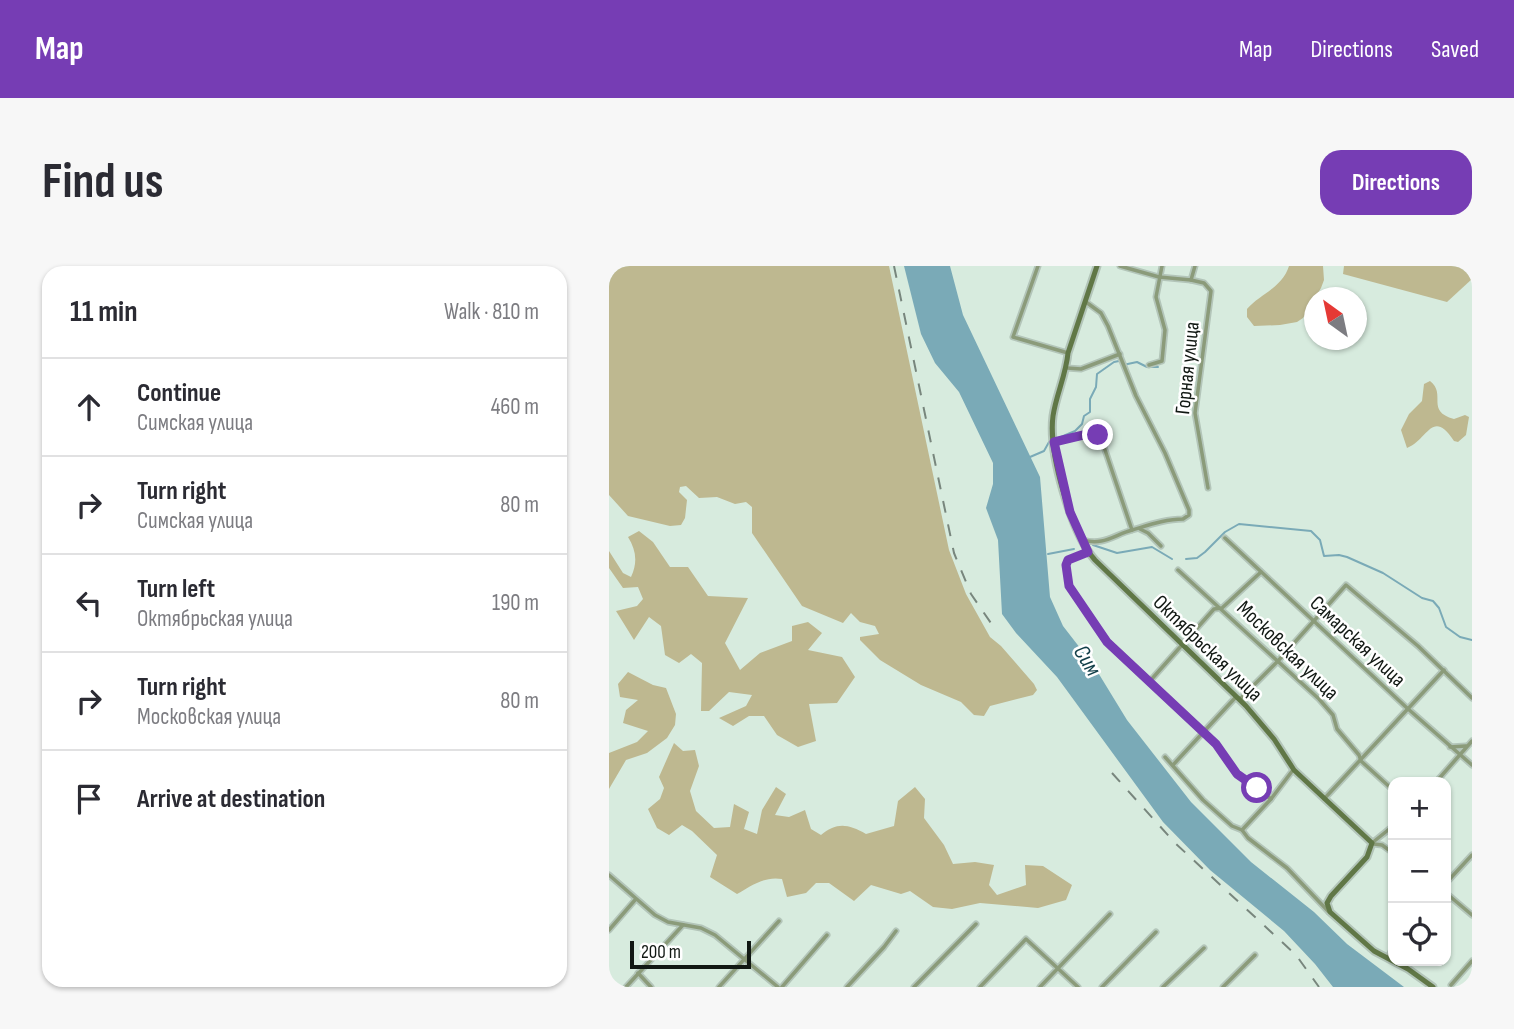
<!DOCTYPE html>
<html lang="en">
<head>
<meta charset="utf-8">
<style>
  body { margin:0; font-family:"Sofia Sans Condensed",sans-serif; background:#f7f7f7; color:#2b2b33 }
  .controls { position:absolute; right:21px; bottom:21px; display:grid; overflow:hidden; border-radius:14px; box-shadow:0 2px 5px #0004 }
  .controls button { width:63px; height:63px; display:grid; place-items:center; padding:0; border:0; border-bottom:2px solid #e1e1e2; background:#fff; color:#2b2b33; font:35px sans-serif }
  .compass { position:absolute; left:695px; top:21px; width:63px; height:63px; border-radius:50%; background:#fff; box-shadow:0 2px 5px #0004; rotate:327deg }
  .scale { position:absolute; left:21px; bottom:18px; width:121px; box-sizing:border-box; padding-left:7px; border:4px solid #111813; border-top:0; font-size:19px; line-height:24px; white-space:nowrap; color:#111813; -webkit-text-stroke:5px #fff; paint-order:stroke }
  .stop { position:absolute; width:21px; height:21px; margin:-16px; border:5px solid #763db4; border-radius:50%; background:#fff }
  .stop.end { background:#763db4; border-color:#fff; box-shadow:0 2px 7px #0008 }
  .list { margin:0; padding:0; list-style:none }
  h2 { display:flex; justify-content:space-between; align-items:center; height:91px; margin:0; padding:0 28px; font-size:30px }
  h2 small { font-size:23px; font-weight:400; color:#7c7c81 }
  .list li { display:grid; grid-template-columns:46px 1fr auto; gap:21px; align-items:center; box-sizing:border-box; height:98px; padding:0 28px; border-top:2px solid #e1e1e2 }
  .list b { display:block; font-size:26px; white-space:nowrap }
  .list p { margin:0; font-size:23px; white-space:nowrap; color:#7c7c81 }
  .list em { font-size:23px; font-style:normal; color:#7c7c81 }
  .icon { flex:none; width:38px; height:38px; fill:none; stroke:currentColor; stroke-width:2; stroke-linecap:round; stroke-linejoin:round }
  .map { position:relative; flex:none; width:863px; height:721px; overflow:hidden; border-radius:21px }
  header { display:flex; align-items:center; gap:42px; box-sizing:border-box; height:98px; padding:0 35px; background:#763db4; color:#fff }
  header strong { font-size:33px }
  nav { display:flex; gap:38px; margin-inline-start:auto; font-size:24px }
  .intro { display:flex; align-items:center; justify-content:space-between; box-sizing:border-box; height:168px; padding:0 42px }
  h1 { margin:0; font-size:49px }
  .button { padding:18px 32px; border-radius:21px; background:#763db4; color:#fff; font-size:24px; font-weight:700 }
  main { display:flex; gap:42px; padding:0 42px }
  aside { flex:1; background:#fff; border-radius:21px; box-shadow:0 2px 5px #0004 }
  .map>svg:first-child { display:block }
  .forest { fill:#beb890 }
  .water { fill:#7aaab7 }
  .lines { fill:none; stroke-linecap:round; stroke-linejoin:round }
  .stream { stroke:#7aaab7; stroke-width:2 }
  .street-casing { stroke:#b3c5b9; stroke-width:7 }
  .secondary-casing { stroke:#b3c5b9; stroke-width:9 }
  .street { stroke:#8b9b7a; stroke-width:3.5 }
  .secondary { stroke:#607746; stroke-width:5 }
  .rail { stroke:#78867d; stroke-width:2; stroke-dasharray:12 12; stroke-linecap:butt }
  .route { stroke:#763db4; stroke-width:9 }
  .labels { text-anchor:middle; stroke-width:5; stroke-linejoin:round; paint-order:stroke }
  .street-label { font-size:21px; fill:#111813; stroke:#fff }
  .water-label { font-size:23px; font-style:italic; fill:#113e48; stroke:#fff }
</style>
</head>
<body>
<header>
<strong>Map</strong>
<nav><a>Map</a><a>Directions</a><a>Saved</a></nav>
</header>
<div class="intro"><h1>Find us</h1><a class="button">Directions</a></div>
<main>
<aside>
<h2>11 min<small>Walk · 810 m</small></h2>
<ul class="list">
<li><svg class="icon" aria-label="ahead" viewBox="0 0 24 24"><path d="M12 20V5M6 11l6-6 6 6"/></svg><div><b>Continue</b><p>Симская улица</p></div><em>460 m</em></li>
<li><svg class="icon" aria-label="right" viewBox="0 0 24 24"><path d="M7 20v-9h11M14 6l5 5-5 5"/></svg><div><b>Turn right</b><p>Симская улица</p></div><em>80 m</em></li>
<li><svg class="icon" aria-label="left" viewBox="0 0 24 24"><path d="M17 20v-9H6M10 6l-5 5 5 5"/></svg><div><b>Turn left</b><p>Октябрьская улица</p></div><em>190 m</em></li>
<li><svg class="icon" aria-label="right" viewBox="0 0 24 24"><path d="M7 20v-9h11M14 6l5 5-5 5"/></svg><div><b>Turn right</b><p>Московская улица</p></div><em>80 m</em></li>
<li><svg class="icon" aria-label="arrive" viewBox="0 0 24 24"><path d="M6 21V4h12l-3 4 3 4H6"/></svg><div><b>Arrive at destination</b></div></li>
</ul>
</aside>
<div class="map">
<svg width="863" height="721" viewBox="0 0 863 721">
  <rect width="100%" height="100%" fill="#d7ebde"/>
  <g class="forest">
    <path d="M0,0H280L340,284L357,328L381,371L392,380L425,418L428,424L424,429L381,440L375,450L365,449L352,436L312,419L271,394L251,374V371L270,368L266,360L251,356L242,347L234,357L193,340L143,267V241L137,236L126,238L108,231L90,232L77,220L71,221L70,226L78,234L76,252L72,259L61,260L19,250L0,229Z"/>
    <path d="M680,0H714L715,14L712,22L694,52L688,56L671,59L645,60L638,51V43C652,27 673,22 680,0Z"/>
    <path d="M735,0H863V13L838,36L734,8Z"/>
    <path d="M821,115C838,128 816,145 845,153L856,149L860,151L857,169L849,176L845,175C823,142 819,174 798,182L792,164L800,148L813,135L815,118Z"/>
    <path d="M30,265L44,276L61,301H79L99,330L139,332L116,377L131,404L151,387L183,375V360L199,356L213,367L199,384L233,391L246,411L228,437L200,438L207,475L189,481L168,469L155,450H140L124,460L110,452L137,440L143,429L120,426L100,445H92L93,397L82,388L70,397L56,389L52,360L40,351L25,374L7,345L28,340L34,333L29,321L14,322L0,302V285L14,307L22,311C29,296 27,284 19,271Z"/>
    <path d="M19,406L44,419L57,422L67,448L66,459L58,472L38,487L17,494L0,523V487L28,476L39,465L14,457L17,444L29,434L11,431L9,418Z"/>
    <path d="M65,477L74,485L86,484L90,500L81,525L87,545L105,562L121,561L125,538L140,546L135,563L148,568L153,544L167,521L177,528L166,549L180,551L196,544L202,563L212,569C228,556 239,558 257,568L285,560L289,535L306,521L316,533L315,552L335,579L344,598L366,596L385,599L380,619L388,629L417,619L416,599L434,600L463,619L457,634L429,642L371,637L343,643L324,641L301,625L292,628L262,619L245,635L220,617H207L197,627L178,631L173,613C155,610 142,620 128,628L101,611L108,589L83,565L73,559L60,569L48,562L39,543L51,533L55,522L50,511Z"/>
  </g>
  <path class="water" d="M295,0H341L354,49L431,211L441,331L454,360L485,400L518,454L582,536L642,596L705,646L738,678L795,721H724L706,698L675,665L601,604L554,556L448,411L407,367L393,348L389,274L377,242L384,218V197L350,126L326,97L312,68Z"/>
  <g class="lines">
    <g class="stream">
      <path d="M514,99L528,96L538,101H549"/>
      <path d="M421,191L435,185L440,176L466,165L473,158L475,150L481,146V133L487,121L488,108L505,96L510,95"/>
      <path d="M484,279L508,287L543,281L563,293"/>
      <path d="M439,288L465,283"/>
      <path d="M577,293L588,292L596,286L616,266L630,258L702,265L711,274L715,290L730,289L738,291L774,307L813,332L824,335L830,342L837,361L851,371L863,374"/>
    </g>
    <defs>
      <g id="street">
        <path d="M429,0L404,71L459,87"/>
        <path d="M511,0L550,11L582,14L586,0"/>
        <path d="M582,14L595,17L602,25L586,147L599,222"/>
        <path d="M540,99L553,95L556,64L547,31L553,0"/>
        <path d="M458,102L472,103L511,88"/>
        <path d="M445,176L487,166L492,172L523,264"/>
        <path d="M531,263L539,267L552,280"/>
        <path d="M616,272L798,442L863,499"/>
        <path d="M474,274C494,280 505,269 523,264C540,259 557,253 574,253L580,249V244L556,187L527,130L499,60L492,47L477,36"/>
        <path d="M479,286L459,294L457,299L460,320L498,375L607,478L628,508L662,533"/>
        <path d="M569,304L710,433L724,449L728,463L750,489L752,495L784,524"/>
        <path d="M541,415L605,343L613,342L652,306"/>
        <path d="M841,481L857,480"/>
        <path d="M556,491L594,534L623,560L633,564L639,572L678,602L719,645"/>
        <path d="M564,499L626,432H632L669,395L737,319L809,380L863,432"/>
        <path d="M827,516L863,475"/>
        <path d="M715,533L835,404"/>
        <path d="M633,564L662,533L684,504"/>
        <path d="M763,577L784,560"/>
        <path d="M765,578L773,579L784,587"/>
        <path d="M0,609L46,649L59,656L92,662L106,669L169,721"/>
        <path d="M837,617L863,589"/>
        <path d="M837,627L863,649"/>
        <path d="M0,664L26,634"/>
        <path d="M779,692L784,681"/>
        <path d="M29,707L42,721"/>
        <path d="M842,719L863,695"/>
        <path d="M17,721L74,659"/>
        <path d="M110,721L170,655"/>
        <path d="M173,721L218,669"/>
        <path d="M238,721L275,681L287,665"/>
        <path d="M305,721L367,658"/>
        <path d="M371,721L417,673L469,721"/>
        <path d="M431,721L501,648"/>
        <path d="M493,721L547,666"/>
        <path d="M554,721L595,682"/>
        <path d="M614,721L646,689"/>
      </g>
      <path id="secondary" d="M488,0L459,87C457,109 447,129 444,150C439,186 462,267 486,294L637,440L665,473L685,504L763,577L758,591L722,630L718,637L721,646L765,685L799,703L824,721"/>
    </defs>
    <use href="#street" class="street-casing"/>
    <use href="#secondary" class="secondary-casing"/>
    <use href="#street" class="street"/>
    <use href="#secondary" class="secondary"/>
    <g class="rail">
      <path d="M285,0L345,287L362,328L386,363"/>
      <path d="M503,507L566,577L687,689L710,721"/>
    </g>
  </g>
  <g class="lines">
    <path class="route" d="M489,169L487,166L445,176L461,246L479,286L459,294L457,299L460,320L498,376L607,478L628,508L648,522"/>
  </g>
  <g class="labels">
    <g class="street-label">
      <text transform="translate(578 102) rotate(-84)" y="7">Горная улица</text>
      <text transform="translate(749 375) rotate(43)" y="7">Самарская улица</text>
      <text transform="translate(599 382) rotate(44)" y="7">Октябрьская улица</text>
      <text transform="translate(679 384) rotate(44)" y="7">Московская улица</text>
    </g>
    <g class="water-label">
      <text transform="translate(479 394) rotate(59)" y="8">Сим</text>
    </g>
  </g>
</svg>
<div class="controls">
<button>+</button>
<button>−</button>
<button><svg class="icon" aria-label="locate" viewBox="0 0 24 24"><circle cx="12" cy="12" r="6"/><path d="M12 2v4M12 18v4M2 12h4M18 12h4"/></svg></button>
</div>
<svg class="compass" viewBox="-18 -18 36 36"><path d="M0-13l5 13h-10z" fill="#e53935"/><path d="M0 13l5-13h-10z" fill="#7c7c81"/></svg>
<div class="scale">200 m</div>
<div class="stop" style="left:648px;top:522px"></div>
<div class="stop end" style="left:489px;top:169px"></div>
</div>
</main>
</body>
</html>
